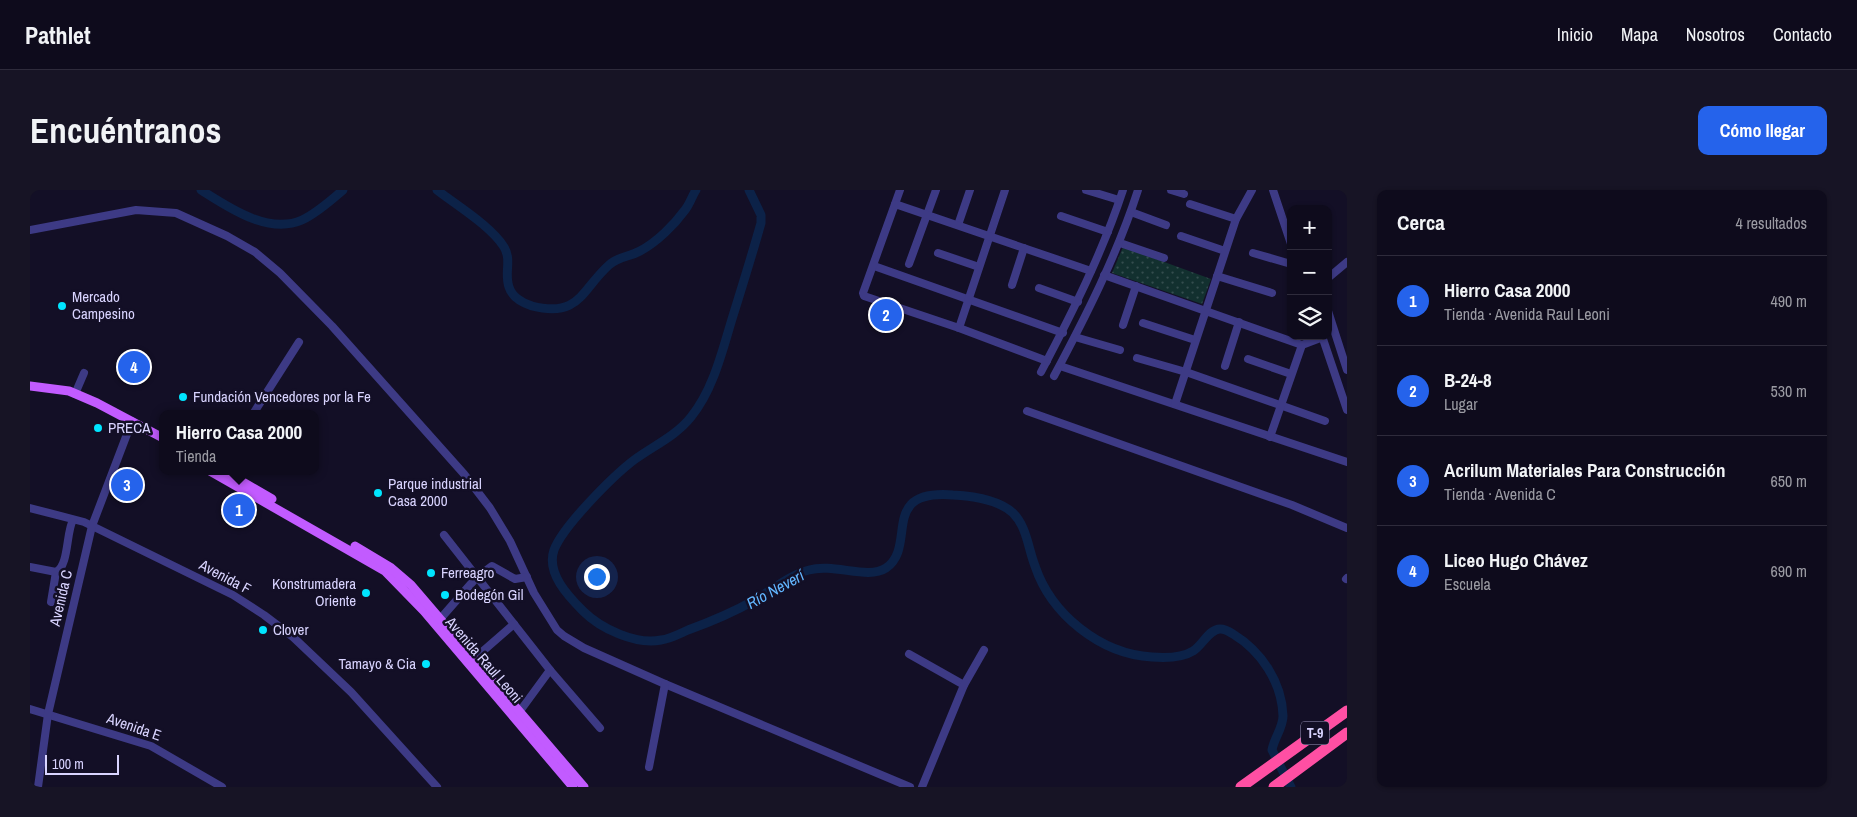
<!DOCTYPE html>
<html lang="es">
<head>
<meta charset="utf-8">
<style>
  body { margin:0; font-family:"Archivo Narrow",sans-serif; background:#171425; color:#f1f3f6 }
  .controls { position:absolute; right:15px; top:15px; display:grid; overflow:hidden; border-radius:10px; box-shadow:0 1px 4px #0004 }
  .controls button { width:45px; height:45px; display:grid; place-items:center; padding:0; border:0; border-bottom:1px solid #2e2b3b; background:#0e0b1c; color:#f1f3f6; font:25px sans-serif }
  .scale { position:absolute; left:15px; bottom:12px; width:74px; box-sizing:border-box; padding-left:5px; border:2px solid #d9d4ff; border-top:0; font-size:14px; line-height:18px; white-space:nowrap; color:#d9d4ff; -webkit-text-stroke:4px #130f26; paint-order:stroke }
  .you { position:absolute; left:566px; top:386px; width:18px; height:18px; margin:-12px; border:4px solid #fff; border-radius:50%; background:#1a73e8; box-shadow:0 0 0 8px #1a73e833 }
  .badge { display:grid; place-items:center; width:32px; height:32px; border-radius:50%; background:#2563eb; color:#fff; font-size:16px; font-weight:700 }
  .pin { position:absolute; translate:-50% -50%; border:2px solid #fff; box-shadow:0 1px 5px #0006 }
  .popup { position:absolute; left:129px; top:220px; width:160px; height:65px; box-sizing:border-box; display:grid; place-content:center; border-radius:10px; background:#0e0b1c; filter:drop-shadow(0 1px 4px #0005); font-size:16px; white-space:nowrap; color:#9b9ba3 }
  .popup b { font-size:19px; color:#f1f3f6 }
  .popup::after { content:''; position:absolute; left:50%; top:100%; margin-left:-10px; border:10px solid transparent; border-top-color:#0e0b1c }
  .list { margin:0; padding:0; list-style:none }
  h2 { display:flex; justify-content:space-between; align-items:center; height:65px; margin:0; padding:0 20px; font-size:21px }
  h2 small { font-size:16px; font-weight:400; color:#9b9ba3 }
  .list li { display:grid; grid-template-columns:32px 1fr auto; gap:15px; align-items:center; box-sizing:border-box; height:90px; padding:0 20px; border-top:1px solid #2e2b3b }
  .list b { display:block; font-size:19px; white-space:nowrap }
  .list p { margin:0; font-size:16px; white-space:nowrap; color:#9b9ba3 }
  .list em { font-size:16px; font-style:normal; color:#9b9ba3 }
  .icon { flex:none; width:28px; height:28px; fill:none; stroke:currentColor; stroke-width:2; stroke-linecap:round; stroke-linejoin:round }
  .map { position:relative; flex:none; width:1317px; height:597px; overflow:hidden; border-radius:10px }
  header { display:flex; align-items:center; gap:30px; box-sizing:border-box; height:70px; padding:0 25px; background:#0e0b1c; border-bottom:1px solid #2e2b3b }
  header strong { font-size:24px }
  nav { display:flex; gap:28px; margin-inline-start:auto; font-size:18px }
  .intro { display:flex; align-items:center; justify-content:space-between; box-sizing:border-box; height:120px; padding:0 30px }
  h1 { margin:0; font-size:35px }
  .button { padding:12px 22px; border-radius:10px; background:#2563eb; color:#fff; font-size:18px; font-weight:700 }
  main { display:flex; gap:30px; padding:0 30px }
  aside { flex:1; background:#0e0b1c; border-radius:10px; box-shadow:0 1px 4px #0004 }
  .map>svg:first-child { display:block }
  .park { fill:url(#park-dots) }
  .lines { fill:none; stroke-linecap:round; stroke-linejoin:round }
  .river { stroke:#0c2248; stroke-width:9 }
  .minor { stroke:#3d3a85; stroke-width:8 }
  .major { stroke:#c25bff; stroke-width:9 }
  .highway { stroke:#ff4fa3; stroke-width:11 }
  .poi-dot { fill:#00e5ff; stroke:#130f26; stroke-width:2 }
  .labels { text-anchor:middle; stroke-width:5; stroke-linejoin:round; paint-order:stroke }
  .shield { fill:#130f26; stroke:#9e99be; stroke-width:1 }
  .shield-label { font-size:14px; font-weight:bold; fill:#d9d4ff }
  .poi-label { font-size:15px; fill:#d9d4ff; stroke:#130f26; text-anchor:start }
  .street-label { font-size:15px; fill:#d9d4ff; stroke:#130f26 }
  .water-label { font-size:16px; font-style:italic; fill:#62b6ff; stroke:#130f26 }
</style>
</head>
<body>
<header>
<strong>Pathlet</strong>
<nav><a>Inicio</a><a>Mapa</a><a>Nosotros</a><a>Contacto</a></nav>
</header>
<div class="intro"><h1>Encuéntranos</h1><a class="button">Cómo llegar</a></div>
<main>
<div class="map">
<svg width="1317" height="597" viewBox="0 0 1317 597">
  <defs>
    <pattern id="park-dots" width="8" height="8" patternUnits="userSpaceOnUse" patternTransform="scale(1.25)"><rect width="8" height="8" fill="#12302f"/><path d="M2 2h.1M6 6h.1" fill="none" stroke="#344d4e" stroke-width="1.8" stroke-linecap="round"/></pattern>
  </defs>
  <rect width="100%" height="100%" fill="#130f26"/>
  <path class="park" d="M1093,57L1181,89L1172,114L1082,83Z"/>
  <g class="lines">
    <g class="river">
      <path d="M171,0C198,17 238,45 272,30C287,23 300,11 313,0"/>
      <path d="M407,0C426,15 461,36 474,57C482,70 474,83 479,97C482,107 493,113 502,116C550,128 551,100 579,75C589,66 599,67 610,61C627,52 644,35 655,20C660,14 662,6 666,0"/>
      <path d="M719,0L731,25V33C722,65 712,97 702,129C692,162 683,200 661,227C646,246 623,256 604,270C583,286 533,336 524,360C516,383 538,406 553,421C571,439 606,455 631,450C640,449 649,444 658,440C680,432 702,423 723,411C741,401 759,385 779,380C804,373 838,390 856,378C888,356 848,299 923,305C942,306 969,310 983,323C997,337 998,358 1005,376C1021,424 1070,464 1122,467C1135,468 1152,468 1163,461C1172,456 1179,439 1190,439C1194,439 1200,442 1203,444C1231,461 1252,492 1253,526C1253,538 1244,548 1242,560L1261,597"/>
    </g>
    <g class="minor">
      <path d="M1056,0L1089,10"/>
      <path d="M1141,0L1154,4"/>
      <path d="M1243,0L1261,54"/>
      <path d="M865,14L870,0"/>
      <path d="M1160,14L1206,29"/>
      <path d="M1101,22L1136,35"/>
      <path d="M1031,26L1078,42"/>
      <path d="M928,35L940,0"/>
      <path d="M0,40L106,20L146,23L197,46L225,62L250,83L302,136L434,284L460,318L480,351L504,403L527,440L534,446L554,458L635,494L880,597"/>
      <path d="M1151,46L1195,61"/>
      <path d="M1090,53L1134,68"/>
      <path d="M908,63L949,77"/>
      <path d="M1223,63L1261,74"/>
      <path d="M879,74L906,0"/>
      <path d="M844,76L1033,143"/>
      <path d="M1074,85L1272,155L1293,147"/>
      <path d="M1187,86L1242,103"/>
      <path d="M1298,88L1317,72"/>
      <path d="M982,95L994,58"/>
      <path d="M1009,98L1048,112"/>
      <path d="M1298,121L1317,180"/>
      <path d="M1113,133L1165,150"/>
      <path d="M1093,135L1106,96"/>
      <path d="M929,138L975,0"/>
      <path d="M1292,146L1317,220"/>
      <path d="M1045,147L1090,160"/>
      <path d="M1107,168L1156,182L1295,231"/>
      <path d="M1218,169L1261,184"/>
      <path d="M1017,171L929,138L834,106L833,103L865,14L1061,81"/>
      <path d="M1030,176L1317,272"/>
      <path d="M1195,176L1209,132"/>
      <path d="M1011,182C1042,123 1072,64 1093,0"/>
      <path d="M1024,186C1056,126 1087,65 1108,0"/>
      <path d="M45,204L54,183"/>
      <path d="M1145,214L1206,29L1222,0"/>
      <path d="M997,221L1262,315L1317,338"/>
      <path d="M223,224L269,152"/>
      <path d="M1240,247L1272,155"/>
      <path d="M0,318L54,332L203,405L234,425L263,447L321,502L407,597"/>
      <path d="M414,345L520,480L570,538"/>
      <path d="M0,377L26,382"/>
      <path d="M1316,389L1317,388"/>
      <path d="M21,412L26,382C39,376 36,342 43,330"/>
      <path d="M411,428L446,388L462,376L485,389L497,387"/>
      <path d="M879,464L934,495"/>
      <path d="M445,468L484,434"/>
      <path d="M0,519L121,556L192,597"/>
      <path d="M490,521L520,480"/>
      <path d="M619,577L635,494"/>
      <path d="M8,597L18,524L62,336L102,231"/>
      <path d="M892,597L934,495L954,460"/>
    </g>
    <g class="major">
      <path d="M0,196L39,201L67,213L133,248"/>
      <path d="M180,281L355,381L394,421L543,597"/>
      <path d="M194,281L242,309"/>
      <path d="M325,356L360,377L381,395L554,597"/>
    </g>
    <g class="highway">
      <path d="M1211,597L1317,521"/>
      <path d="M1244,597L1317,543"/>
    </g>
  </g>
  <g class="poi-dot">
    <circle cx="32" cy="116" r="5"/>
    <circle cx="153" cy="207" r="5"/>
    <circle cx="68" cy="238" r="5"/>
    <circle cx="348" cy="303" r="5"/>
    <circle cx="401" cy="383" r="5"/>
    <circle cx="336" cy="403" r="5"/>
    <circle cx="415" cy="405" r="5"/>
    <circle cx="233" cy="440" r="5"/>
    <circle cx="396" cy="474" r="5"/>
  </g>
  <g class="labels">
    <rect class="shield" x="1271" y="531.5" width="28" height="23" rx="4"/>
    <g class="shield-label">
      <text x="1285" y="548">T-9</text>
    </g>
    <g class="poi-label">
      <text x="42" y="112">Mercado<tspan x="42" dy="17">Campesino</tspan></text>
      <text x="163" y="212">Fundación Vencedores por la Fe</text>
      <text x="78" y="243">PRECA</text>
      <text x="358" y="299">Parque industrial<tspan x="358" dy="17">Casa 2000</tspan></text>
      <text x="411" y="388">Ferreagro</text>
      <text x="326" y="399" text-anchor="end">Konstrumadera<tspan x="326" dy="17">Oriente</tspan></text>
      <text x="425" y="410">Bodegón Gil</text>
      <text x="243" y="445">Clover</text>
      <text x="386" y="479" text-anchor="end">Tamayo &amp; Cia</text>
    </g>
    <g class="street-label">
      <text transform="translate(195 387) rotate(28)" y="5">Avenida F</text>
      <text transform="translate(31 408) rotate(-77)" y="5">Avenida C</text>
      <text transform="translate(454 470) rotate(49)" y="5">Avenida Raul Leoni</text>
      <text transform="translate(104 537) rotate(19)" y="5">Avenida E</text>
    </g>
    <g class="water-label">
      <text transform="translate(745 399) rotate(-29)" y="6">Río Neverí</text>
    </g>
  </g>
</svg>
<div class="controls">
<button>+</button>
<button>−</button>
<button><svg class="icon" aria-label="layers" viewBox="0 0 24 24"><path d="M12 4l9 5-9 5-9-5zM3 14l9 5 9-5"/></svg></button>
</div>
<div class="scale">100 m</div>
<div class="you"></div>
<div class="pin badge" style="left:209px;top:320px">1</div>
<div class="popup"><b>Hierro Casa 2000</b>Tienda</div>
<div class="pin badge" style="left:856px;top:125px">2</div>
<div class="pin badge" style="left:97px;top:295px">3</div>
<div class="pin badge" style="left:104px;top:177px">4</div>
</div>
<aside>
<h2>Cerca<small>4 resultados</small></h2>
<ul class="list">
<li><span class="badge">1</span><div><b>Hierro Casa 2000</b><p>Tienda · Avenida Raul Leoni</p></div><em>490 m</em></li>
<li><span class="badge">2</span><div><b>B-24-8</b><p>Lugar</p></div><em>530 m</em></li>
<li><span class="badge">3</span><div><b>Acrilum Materiales Para Construcción</b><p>Tienda · Avenida C</p></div><em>650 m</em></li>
<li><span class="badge">4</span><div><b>Liceo Hugo Chávez</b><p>Escuela</p></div><em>690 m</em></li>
</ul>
</aside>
</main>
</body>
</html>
